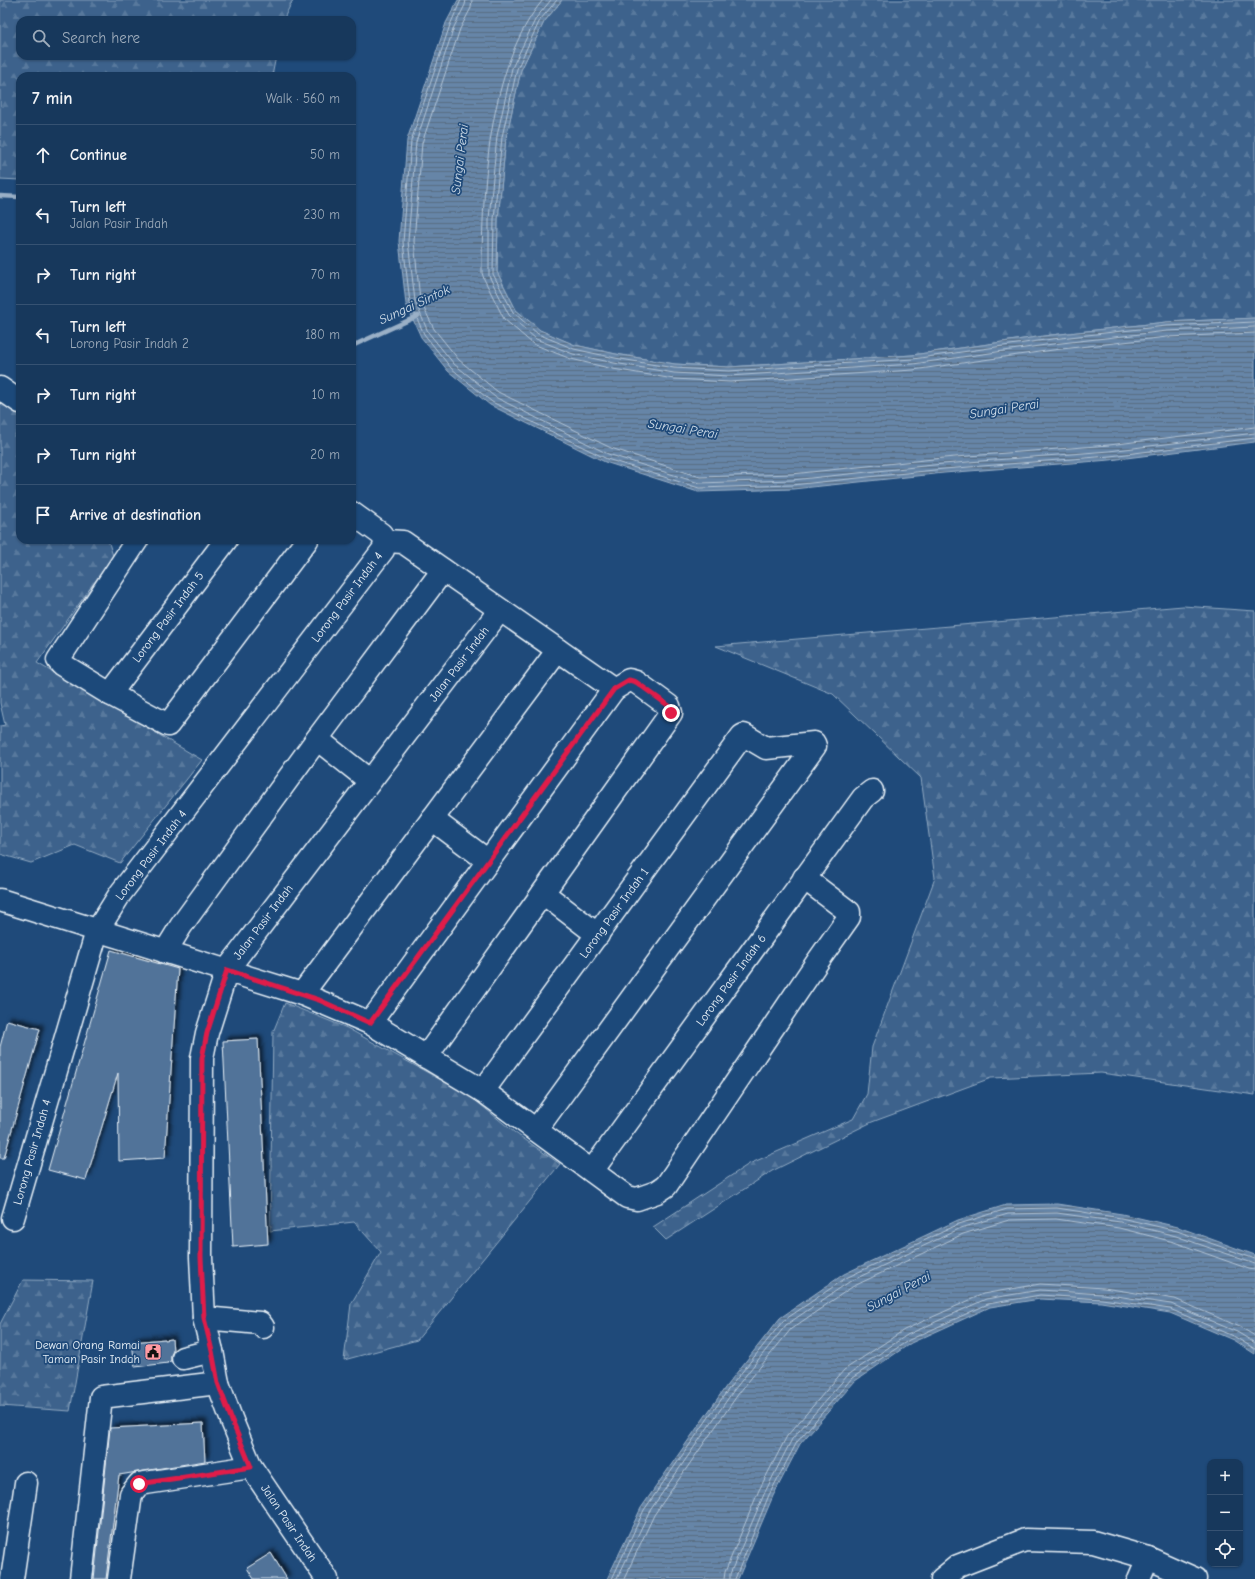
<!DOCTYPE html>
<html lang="en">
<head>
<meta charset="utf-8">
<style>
  body { margin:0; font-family:"Comic Neue",sans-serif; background:#244365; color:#f1f3f6 }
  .controls { position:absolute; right:12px; bottom:12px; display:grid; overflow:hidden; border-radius:8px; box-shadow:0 1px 3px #0004 }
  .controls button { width:36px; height:36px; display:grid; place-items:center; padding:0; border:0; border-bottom:1px solid #365272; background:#17385c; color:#f1f3f6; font:20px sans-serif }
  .stop { position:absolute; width:12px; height:12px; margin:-9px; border:3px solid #e11d48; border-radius:50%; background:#fff }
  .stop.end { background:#e11d48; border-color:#fff; box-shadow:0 1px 4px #0008 }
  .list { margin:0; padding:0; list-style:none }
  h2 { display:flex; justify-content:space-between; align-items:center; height:52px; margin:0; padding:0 16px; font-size:17px }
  h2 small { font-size:13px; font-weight:400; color:#9eacbb }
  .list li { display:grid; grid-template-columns:26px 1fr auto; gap:12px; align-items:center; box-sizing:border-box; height:60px; padding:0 16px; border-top:1px solid #365272 }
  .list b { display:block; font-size:15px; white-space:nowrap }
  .list p { margin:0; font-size:13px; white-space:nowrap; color:#9eacbb }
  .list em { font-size:13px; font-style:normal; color:#9eacbb }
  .icon { flex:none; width:22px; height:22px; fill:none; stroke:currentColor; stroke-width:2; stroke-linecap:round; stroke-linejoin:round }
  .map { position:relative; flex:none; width:1255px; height:1579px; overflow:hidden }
  .search { position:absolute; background:#17385c; box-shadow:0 1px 3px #0004; left:16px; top:16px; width:340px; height:44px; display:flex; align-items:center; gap:10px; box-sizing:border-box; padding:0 14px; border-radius:12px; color:#9eacbb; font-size:15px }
  .panel { position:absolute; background:#17385c; box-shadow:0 1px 3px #0004; left:16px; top:72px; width:340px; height:472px; border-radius:12px }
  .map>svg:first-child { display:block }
  .forest { fill:url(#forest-firs); stroke:#92aac2 }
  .water { fill:url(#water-rules); stroke:#9ab0c7 }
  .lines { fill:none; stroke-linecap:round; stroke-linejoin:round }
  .shore { stroke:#b4c6d8; stroke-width:1 }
  .stream { stroke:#9ab0c7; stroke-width:4.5 }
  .building { fill:#517399; stroke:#e8f1f8; filter:url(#shadow) }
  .minor-casing { stroke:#e8f1f8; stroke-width:25 }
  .minor { stroke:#1f4a7a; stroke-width:22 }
  .route { stroke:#e11d48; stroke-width:5 }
  .labels { text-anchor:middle; stroke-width:3.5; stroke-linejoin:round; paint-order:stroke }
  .street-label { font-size:12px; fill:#e8f1f8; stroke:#1f4a7a }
  .poi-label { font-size:12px; fill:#e8f1f8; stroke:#1f4a7a; text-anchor:end }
  .water-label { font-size:13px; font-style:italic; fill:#d4e1ec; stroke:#1f4a7a }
</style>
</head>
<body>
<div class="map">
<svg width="1255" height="1579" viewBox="0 0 1255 1579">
  <defs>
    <pattern id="forest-firs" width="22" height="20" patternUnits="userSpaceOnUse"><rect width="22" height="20" fill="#3c628c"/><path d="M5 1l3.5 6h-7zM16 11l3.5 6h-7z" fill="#58799d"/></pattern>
    <pattern id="water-rules" width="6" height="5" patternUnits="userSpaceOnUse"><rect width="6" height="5" fill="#6685a7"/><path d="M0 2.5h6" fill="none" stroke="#596d82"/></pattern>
    <filter id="shadow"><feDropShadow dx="3.5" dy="-3.5" stdDeviation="2" flood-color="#0009"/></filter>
  </defs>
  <rect width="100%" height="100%" fill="#1f4a7a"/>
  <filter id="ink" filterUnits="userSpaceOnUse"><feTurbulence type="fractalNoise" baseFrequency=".025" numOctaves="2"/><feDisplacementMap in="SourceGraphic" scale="8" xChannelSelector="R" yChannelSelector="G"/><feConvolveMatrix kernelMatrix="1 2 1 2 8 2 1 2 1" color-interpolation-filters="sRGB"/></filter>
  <g filter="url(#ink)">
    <g class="forest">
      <path d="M0,0H293L283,20H20V56H276L272,76H20V180L0,179Z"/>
      <path d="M562,0H1255V318L1166,322L1051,335L912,355L729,367L675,364L616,354L575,345L539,330L516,310L497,272L498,219L506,138L521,70L544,22Z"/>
      <path d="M0,388L20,405V540H108L113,556L37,663L202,760L120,863L75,845L31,863L0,854V726L5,725L0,703Z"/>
      <path d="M1183,606L1255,611V1095L1101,1073L991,1078L872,1122L772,1171L666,1240L653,1227L749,1164L853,1119L867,1094L872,1047L935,878L921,778L833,694L716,646Z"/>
      <path d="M285,1003L347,1028L470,1096L514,1132L560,1164L417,1340L344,1360L351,1304L381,1252L354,1222L270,1231L273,1032Z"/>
      <path d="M23,1280L93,1281L70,1411L0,1406V1324Z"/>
    </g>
    <g class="water">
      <path d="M458,0H562L544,22L521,70L506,138L498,219L497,272L516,310L540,330L575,345L616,354L675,364L729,367L912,355L1051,335L1166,322L1255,318V442L1110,460L944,473L793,489L698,492L605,462L490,405L448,371L421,337L406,304L399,241L407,140L446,23Z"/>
      <path d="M1057,1204L1122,1214L1178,1227L1255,1255V1354L1233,1340L1170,1313L1101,1302L1040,1299L990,1307L911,1343L855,1381L800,1444L773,1496L738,1579H607L641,1508L727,1385L780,1318L844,1274L958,1220L1006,1205Z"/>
    </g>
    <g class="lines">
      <g class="shore">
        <path d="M461,0L450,25L411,141L403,242L410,303L424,334L451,368L492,402L607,459L699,488L792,485L944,469L1110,456L1255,438"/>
        <path d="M466,0L465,5L454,27L416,142L408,241L415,301L428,332L454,364L495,397L608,454L699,483L792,480L943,464L1109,451L1255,433"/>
        <path d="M472,0L471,8L460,29L422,143L414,241L420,300L434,329L459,360L498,392L611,448L700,477L792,474L943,458L1109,445L1255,427"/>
        <path d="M543,0C488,65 482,190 482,273L484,279L504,319L533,344L571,359L613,369L674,379L730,382L913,370L1053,350L1167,337L1255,333"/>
        <path d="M551,0L536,18L512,68L497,136L489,219V276L509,315L536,339L573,354L614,363L674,373L729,376L913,364L1053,344L1167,331L1255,327"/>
        <path d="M557,0L540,20L517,69L502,137L494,219L493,274L513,312L538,334L574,349L615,358L674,368L729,371L913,359L1052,339L1166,326L1255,322"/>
        <path d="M612,1579L644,1510L730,1387L783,1321L846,1278L959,1224L1007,1209L1057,1208L1121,1218L1177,1231L1255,1259"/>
        <path d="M617,1579L649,1512L734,1390L786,1325L849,1282L961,1228L1008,1214L1057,1213L1120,1222L1176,1236L1255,1264"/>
        <path d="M624,1579L654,1515L739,1393L791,1329L852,1287L963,1234L1009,1220L1056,1219L1119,1228L1174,1242L1249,1269L1255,1270"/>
        <path d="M724,1579L725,1572L759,1490L787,1436L844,1370L904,1330L983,1294L1040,1284L1104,1288L1175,1299L1240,1327L1255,1336"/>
        <path d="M730,1579V1574L765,1492L792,1439L848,1375L907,1335L986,1299L1040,1290L1102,1294L1171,1304L1237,1332L1255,1343"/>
        <path d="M735,1579L769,1495L797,1442L852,1378L909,1340L988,1304L1040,1295L1102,1299L1170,1309L1235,1337L1255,1349"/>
      </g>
      <g class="stream">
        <path d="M0,196L20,197"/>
        <path d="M352,346L418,316"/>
      </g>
    </g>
    <g class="building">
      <path d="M111,950L178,969L165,1158L119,1161L118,1073L86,1180L48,1170Z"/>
      <path d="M7,1020L40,1029L4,1158H0V1047Z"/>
      <path d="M258,1039L268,1244L233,1247L223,1041Z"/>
      <path d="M165,1339V1340L172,1339L173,1351L171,1355V1361L167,1362L168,1363L135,1367L132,1342Z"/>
      <path d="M203,1423L205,1461L119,1475L106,1579H94L110,1428Z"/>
      <path d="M271,1553L287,1579H254L247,1568Z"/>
    </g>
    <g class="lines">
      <defs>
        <g id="minor">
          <path d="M0,388L20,402"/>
          <path d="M352,513L381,534L386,541"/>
          <path d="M137,540L58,660L61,664L110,694L168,725L307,540"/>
          <path d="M386,541L403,542L614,689"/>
          <path d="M110,694L226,540"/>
          <path d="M317,739L370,781"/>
          <path d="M432,819L488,861"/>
          <path d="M543,893L598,935"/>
          <path d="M0,900L302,994L370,1023L483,1091L627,1197L637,1199L657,1192L666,1186L818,961L849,917V912L804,878"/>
          <path d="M165,952L181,926L317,739L443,570"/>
          <path d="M302,994L558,650"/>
          <path d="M370,1023L614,689L629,680L636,682L669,706L671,713L426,1057"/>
          <path d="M483,1091L742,736L744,735L766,748L814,743L815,746L536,1130"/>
          <path d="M592,1171L863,798L872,791"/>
          <path d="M13,1218L97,931L120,894L383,550L386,541"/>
          <path d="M204,1318L260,1323L263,1327"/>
          <path d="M183,1358L212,1351"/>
          <path d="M12,1579L26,1483"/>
          <path d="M81,1579L101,1397L218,1383"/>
          <path d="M119,1579L131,1494L139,1484L251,1467"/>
          <path d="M327,1579L251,1467L232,1421L218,1383L212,1351L204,1318L201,1257L202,1058L207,1033L227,970L500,610"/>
          <path d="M942,1579L958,1566L1025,1540L1093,1542L1148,1558L1195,1579"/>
          <path d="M1139,1579L1148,1558"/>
        </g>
      </defs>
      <use href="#minor" class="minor-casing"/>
      <use href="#minor" class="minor"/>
    </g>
  </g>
  <g class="lines" filter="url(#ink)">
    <path class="route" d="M139,1484L251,1467L232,1421L218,1383L212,1351L204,1318L201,1257L202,1058L207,1033L227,970L319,1000L370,1023L614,689L629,680L636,682L669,706L671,713"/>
  </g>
  <defs>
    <symbol id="civic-square" viewBox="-11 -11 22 22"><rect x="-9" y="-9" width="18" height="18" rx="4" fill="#ff9aa2" stroke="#1f4a7a"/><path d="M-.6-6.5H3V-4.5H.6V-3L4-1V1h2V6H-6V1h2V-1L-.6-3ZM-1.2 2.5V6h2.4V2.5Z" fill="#111"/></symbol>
  </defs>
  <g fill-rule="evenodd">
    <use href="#civic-square" x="143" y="1342" width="20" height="20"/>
  </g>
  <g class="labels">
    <g class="street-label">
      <text transform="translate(347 597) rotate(-53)" y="4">Lorong Pasir Indah 4</text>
      <text transform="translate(168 617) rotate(-53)" y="4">Lorong Pasir Indah 5</text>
      <text transform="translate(459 664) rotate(-53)" y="4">Jalan Pasir Indah</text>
      <text transform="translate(151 855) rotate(-53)" y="4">Lorong Pasir Indah 4</text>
      <text transform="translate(614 913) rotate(-54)" y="4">Lorong Pasir Indah 1</text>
      <text transform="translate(263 922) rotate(-53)" y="4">Jalan Pasir Indah</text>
      <text transform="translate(731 980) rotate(-54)" y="4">Lorong Pasir Indah 6</text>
      <text transform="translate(32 1152) rotate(-74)" y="4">Lorong Pasir Indah 4</text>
      <text transform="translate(289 1523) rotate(56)" y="4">Jalan Pasir Indah</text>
    </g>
    <g class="poi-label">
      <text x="140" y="1349">Dewan Orang Ramai<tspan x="140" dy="14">Taman Pasir Indah</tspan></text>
    </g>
    <g class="water-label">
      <text transform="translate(459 159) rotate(-83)" y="5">Sungai Perai</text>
      <text transform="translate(414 304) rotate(-25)" y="5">Sungai Sintok</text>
      <text transform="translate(1004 408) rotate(-9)" y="5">Sungai Perai</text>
      <text transform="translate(683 428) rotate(9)" y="5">Sungai Perai</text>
      <text transform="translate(898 1291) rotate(-28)" y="5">Sungai Perai</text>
    </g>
  </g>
</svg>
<div class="controls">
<button>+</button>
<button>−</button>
<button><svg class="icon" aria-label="locate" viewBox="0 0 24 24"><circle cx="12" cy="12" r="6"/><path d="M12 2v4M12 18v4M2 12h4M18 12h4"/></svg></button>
</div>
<div class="stop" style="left:139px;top:1484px"></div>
<div class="stop end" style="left:671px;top:713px"></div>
<div class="search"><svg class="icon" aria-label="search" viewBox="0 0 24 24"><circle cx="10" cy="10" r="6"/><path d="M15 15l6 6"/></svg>Search here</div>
<section class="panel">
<h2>7 min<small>Walk · 560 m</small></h2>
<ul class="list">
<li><svg class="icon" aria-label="ahead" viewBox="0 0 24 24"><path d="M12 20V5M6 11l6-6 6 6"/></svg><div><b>Continue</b></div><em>50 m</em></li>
<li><svg class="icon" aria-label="left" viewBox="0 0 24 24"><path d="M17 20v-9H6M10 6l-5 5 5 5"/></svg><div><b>Turn left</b><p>Jalan Pasir Indah</p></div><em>230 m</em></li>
<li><svg class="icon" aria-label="right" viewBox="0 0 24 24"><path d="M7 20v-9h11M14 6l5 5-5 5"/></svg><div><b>Turn right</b></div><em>70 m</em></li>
<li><svg class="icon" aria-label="left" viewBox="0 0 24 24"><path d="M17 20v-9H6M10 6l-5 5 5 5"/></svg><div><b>Turn left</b><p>Lorong Pasir Indah 2</p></div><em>180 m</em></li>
<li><svg class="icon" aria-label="right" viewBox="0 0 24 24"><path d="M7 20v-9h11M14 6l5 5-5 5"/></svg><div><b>Turn right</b></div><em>10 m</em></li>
<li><svg class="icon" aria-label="right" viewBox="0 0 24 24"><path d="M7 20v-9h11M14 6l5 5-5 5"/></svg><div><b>Turn right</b></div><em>20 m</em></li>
<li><svg class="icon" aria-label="arrive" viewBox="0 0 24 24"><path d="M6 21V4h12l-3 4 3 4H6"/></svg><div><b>Arrive at destination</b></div></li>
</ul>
</section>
</div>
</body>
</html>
